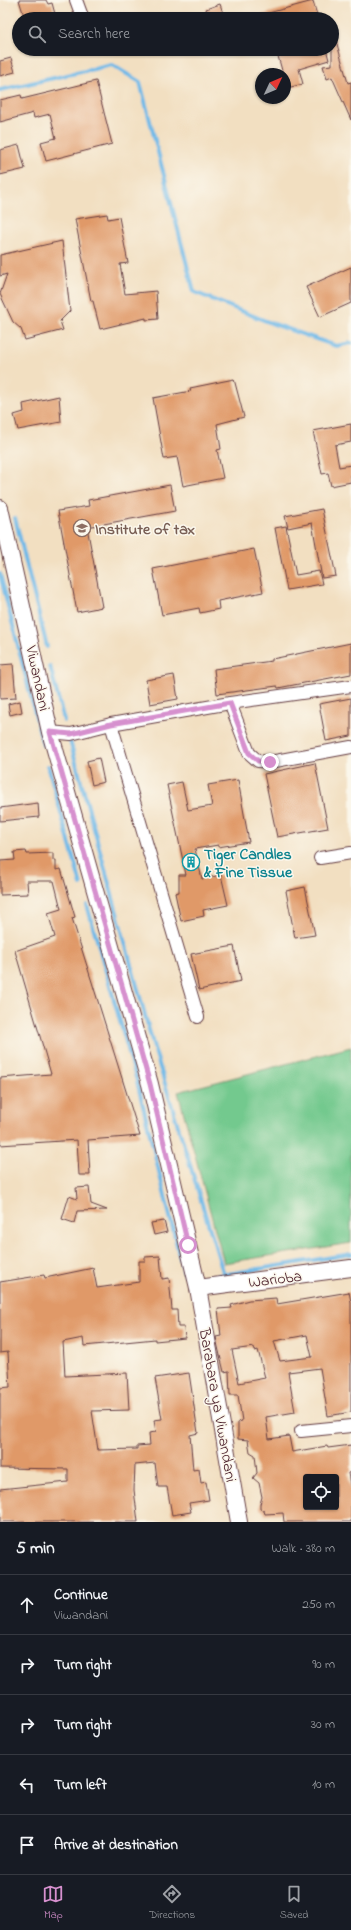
<!DOCTYPE html>
<html lang="en">
<head>
<meta charset="utf-8">
<style>
  body { margin:0; font-family:"Indie Flower",sans-serif; background:#242831; color:#f1f3f6 }
  .controls { position:absolute; right:12px; bottom:12px; display:grid; overflow:hidden; border-radius:4px; box-shadow:0 1px 3px #0004 }
  .controls button { width:36px; height:36px; display:grid; place-items:center; padding:0; border:0; border-bottom:1px solid #363941; background:#171b24; color:#f1f3f6; font:20px sans-serif }
  .compass { position:absolute; left:255px; top:68px; width:36px; height:36px; border-radius:50%; background:#171b24; box-shadow:0 1px 3px #0004; rotate:46deg }
  .stop { position:absolute; width:12px; height:12px; margin:-9px; border:3px solid #d690ce; border-radius:50%; background:#fff }
  .stop.end { background:#d690ce; border-color:#fff; box-shadow:0 1px 4px #0008 }
  .list { margin:0; padding:0; list-style:none }
  h2 { display:flex; justify-content:space-between; align-items:center; height:52px; margin:0; padding:0 16px; font-size:17px }
  h2 small { font-size:13px; font-weight:400; color:#9ea1a6 }
  .list li { display:grid; grid-template-columns:26px 1fr auto; gap:12px; align-items:center; box-sizing:border-box; height:60px; padding:0 16px; border-top:1px solid #363941 }
  .list b { display:block; font-size:15px; white-space:nowrap }
  .list p { margin:0; font-size:13px; white-space:nowrap; color:#9ea1a6 }
  .list em { font-size:13px; font-style:normal; color:#9ea1a6 }
  .icon { flex:none; width:22px; height:22px; fill:none; stroke:currentColor; stroke-width:2; stroke-linecap:round; stroke-linejoin:round }
  .map { position:relative; flex:none; width:351px; height:1522px; overflow:hidden }
  .search { position:absolute; background:#171b24; box-shadow:0 1px 3px #0004; left:12px; right:12px; top:12px; height:44px; display:flex; align-items:center; gap:10px; box-sizing:border-box; padding:0 14px; border-radius:22px; color:#9ea1a6; font-size:15px }
  .sheet { height:352px; background:#171b24 }
  nav { display:flex; justify-content:space-around; align-items:center; box-sizing:border-box; height:56px; border-top:1px solid #363941; background:#171b24; font-size:11px; color:#9ea1a6 }
  nav a { display:grid; justify-items:center; gap:2px }
  nav .on { color:#d690ce }
  .map>svg:first-child { display:block }
  .green { fill:#73c98e; stroke:#5e745c }
  .lines { fill:none; stroke-linecap:round; stroke-linejoin:round }
  .stream { stroke:#6fb9e8; stroke-width:4 }
  .building { fill:#e09967; fill-rule:evenodd }
  .minor-casing { stroke:#633c42; stroke-width:14 }
  .tertiary-casing { stroke:#633c42; stroke-width:18 }
  .minor { stroke:#fff; stroke-width:12 }
  .tertiary { stroke:#fff; stroke-width:16 }
  .route { stroke:#d690ce; stroke-width:5 }
  .labels { text-anchor:middle; stroke-width:3; stroke-linejoin:round; paint-order:stroke }
  .education-label { font-size:16px; font-weight:bold; fill:#785e54; stroke:#fbf7ec; text-anchor:start }
  .street-label { font-size:16px; fill:#4a1f2b; stroke:#fbf7ec }
  .culture-label { font-size:16px; font-weight:bold; fill:#0d838f; stroke:#fbf7ec; text-anchor:start }
</style>
</head>
<body>
<div class="map">
<svg width="351" height="1522" viewBox="0 0 351 1522">
  <rect width="100%" height="100%" fill="#fbf7ec"/>
  <filter id="ink" filterUnits="userSpaceOnUse"><feTurbulence type="fractalNoise" baseFrequency=".025" numOctaves="2"/><feDisplacementMap in="SourceGraphic" scale="8" xChannelSelector="R" yChannelSelector="G"/><feConvolveMatrix kernelMatrix="1 2 1 2 8 2 1 2 1" color-interpolation-filters="sRGB"/></filter>
  <filter id="wash" filterUnits="userSpaceOnUse"><feTurbulence type="fractalNoise" baseFrequency=".012" numOctaves="4" result="noise"/><feDisplacementMap in="SourceGraphic" scale="16" xChannelSelector="R" yChannelSelector="G"/><feGaussianBlur stdDeviation="0.9" result="paint"/><feColorMatrix in="noise" values="0 0 0 0 0 0 0 0 0 0 0 0 0 0 0 0 0 1.4 0 .05"/><feComposite in="paint" operator="in"/></filter>
  <g filter="url(#wash)">
    <rect width="100%" height="100%" fill="#f2dfc1"/>
    <path class="green" d="M351,1047V1243L224,1263L178,1092Z"/>
    <g class="lines">
      <g class="stream">
        <path d="M0,90L112,65L140,82L194,292L271,323L336,346L351,343"/>
        <path d="M15,518L47,647"/>
        <path d="M0,574L43,745"/>
        <path d="M50,666L64,721"/>
        <path d="M70,741L154,1048L224,1275"/>
        <path d="M48,766L81,885"/>
        <path d="M87,905L137,1081L184,1274"/>
        <path d="M209,1277L351,1254"/>
      </g>
    </g>
    <g id="blocks">
      <g class="building">
        <path d="M19,0H46L48,4L52,3L55,14L48,17L49,19H25Z"/>
        <path d="M313,1L318,19H261V15Z"/>
        <path d="M220,4L225,19H209L206,9Z"/>
        <path d="M335,37L348,83L351,82V120L332,77L327,79L323,66L332,65V38Z"/>
        <path d="M276,49H326L329,60L299,69L303,84L287,88L285,74H283Z"/>
        <path d="M11,58L15,72L0,76V61Z"/>
        <path d="M96,81L112,144L46,161L41,142L56,138L50,114L34,118L33,113L0,122V100L21,95L22,99Z"/>
        <path d="M19,145L25,169L0,175V150Z"/>
        <path d="M107,214L108,219L119,217L128,263L120,264L125,294L156,291L158,319L146,320V318L100,329L93,301H91L75,219Z"/>
        <path d="M62,241L70,311L60,321L63,330L25,340L21,329L13,322L0,294L7,274L0,276V255Z"/>
        <path d="M351,267V303L320,317L306,287Z"/>
        <path d="M234,379L244,417L217,424L221,449L217,450L223,478L183,486L177,457L164,459L153,398L191,391L190,388Z"/>
        <path d="M59,396L61,422L18,430L14,415L24,412L23,404Z"/>
        <path d="M351,424V442L335,445L339,467L351,465V482L331,486L328,473L322,474L313,431Z"/>
        <path d="M170,485L175,511L87,527L102,607L77,612L58,511L89,506L88,500Z"/>
        <path d="M322,509L336,576L322,578L312,523L288,528L285,516Z"/>
        <path d="M286,526L296,575L319,571L322,584L287,590L275,528Z"/>
        <path d="M254,549L263,592L218,601L219,609L200,613L199,608L162,615L153,569Z"/>
        <path d="M351,643V674L278,688L277,686L217,694L214,669L272,661V659Z"/>
        <path d="M13,664L16,698L0,699V665Z"/>
        <path d="M174,675L178,699L150,704L146,680Z"/>
        <path d="M351,698V736L326,741L319,704Z"/>
        <path d="M20,701L22,712L10,715L8,704Z"/>
        <path d="M99,758L104,782L92,785L87,761Z"/>
        <path d="M315,763L328,828L277,837L264,774Z"/>
        <path d="M238,780L249,842L218,847V845L195,849L202,879L221,875L228,905L203,910L204,916L181,921L175,893L179,892V875H186L167,785L182,782L188,810L212,806L208,785Z"/>
        <path d="M38,803L39,817L0,821V808Z"/>
        <path d="M26,851L27,854L53,853V860H56V870L61,869L75,917L72,918L140,1136L88,1140L90,1175H79L77,1140L0,1145V1078L51,1074L15,951L55,937L48,913L61,909L54,881H27L28,894L0,895V861L15,860L14,852Z"/>
        <path d="M305,887L315,935L295,938L286,891Z"/>
        <path d="M234,946L241,981L199,990L191,954Z"/>
        <path d="M89,1187L91,1204L107,1210L77,1211L74,1223L62,1219L69,1196L77,1199L76,1188Z"/>
        <path d="M164,1221L167,1232L154,1235L151,1223Z"/>
        <path d="M160,1256L162,1279L169,1278L172,1310H177L178,1327H184L185,1338L155,1341V1339L84,1346L83,1338L63,1342L65,1376L127,1373L129,1410L92,1411L98,1450L137,1449V1446L150,1445L149,1433L156,1432L154,1420L162,1419L155,1378L189,1373L198,1433L190,1435L193,1470L199,1469L201,1483L206,1482L209,1500L189,1503L191,1512L172,1515L167,1487H158L155,1463L135,1465L134,1490L138,1522H0V1489L68,1482V1469L0,1468V1388L10,1387L8,1352L0,1353V1282L44,1275L45,1278L93,1268L97,1288L139,1282V1261H145V1257Z"/>
        <path d="M349,1292L351,1302V1412L328,1416L320,1368L288,1372L295,1412L266,1417L269,1439L289,1436L292,1452L327,1446L328,1448L351,1445V1472L348,1473L351,1491V1522H284L283,1513L265,1514L264,1511L260,1509V1504L262,1497L259,1483L253,1478L257,1473L255,1455L250,1452L248,1440L238,1439V1422L242,1421L238,1395H230L229,1371L224,1372L218,1347L216,1337L221,1336L218,1309L232,1308L231,1305L249,1300L276,1298L277,1304ZM307,1335L312,1357L280,1361L274,1341ZM254,1347L255,1351L258,1350L265,1378L239,1383L232,1350ZM306,1477H336V1507H306Z"/>
      </g>
    </g>
  </g>
  <g filter="url(#ink)">
    <use href="#blocks" fill-opacity="0" stroke="#633c42" stroke-width="1"/>
    <g class="lines">
      <defs>
        <g id="minor">
          <path d="M76,0L83,19"/>
          <path d="M230,703L249,753L258,761L270,762L351,747"/>
          <path d="M111,724L198,1017"/>
          <path d="M50,732L71,734L111,724L230,703L351,686"/>
          <path d="M320,858L351,853"/>
          <path d="M301,1431L351,1426"/>
        </g>
        <g id="tertiary">
          <path d="M0,508L50,732L150,1084L198,1288L239,1522"/>
          <path d="M198,1288L351,1268"/>
        </g>
      </defs>
      <use href="#minor" class="minor-casing"/>
      <use href="#tertiary" class="tertiary-casing"/>
      <use href="#minor" class="minor"/>
      <use href="#tertiary" class="tertiary"/>
    </g>
  </g>
  <g class="lines" filter="url(#ink)">
    <path class="route" d="M188,1245L150,1084L50,732L71,734L111,724L230,703L249,753L258,761L270,762"/>
  </g>
  <defs>
    <symbol id="university-ring" viewBox="-11 -11 22 22"><circle r="9.5" fill="#fbf7ec" stroke="#8d6e63" stroke-width="1.5"/><path d="M0-5L7-2L0 1L-7-2ZM-4 1L0 2.5L4 1V4Q0 6-4 4Z" fill="#8d6e63"/></symbol>
    <symbol id="building-ring" viewBox="-11 -11 22 22"><circle r="9.5" fill="#fbf7ec" stroke="#0f9aa8" stroke-width="1.5"/><path d="M-4-6H4V6H1V3H-1V6H-4ZM-2.5-4.3h1.7v1.8h-1.7ZM.8-4.3h1.7v1.8H.8ZM-2.5-1h1.7V.8h-1.7ZM.8-1h1.7V.8H.8Z" fill="#0f9aa8"/></symbol>
  </defs>
  <g fill-rule="evenodd">
    <use href="#university-ring" x="72" y="518" width="20" height="20"/>
    <use href="#building-ring" x="181" y="852" width="20" height="20"/>
  </g>
  <g class="labels">
    <g class="education-label">
      <text x="95" y="534">Institute of tax</text>
    </g>
    <g class="street-label">
      <text transform="translate(39 678) rotate(78)" y="6">Viwandani</text>
      <text transform="translate(275 1278) rotate(-7)" y="6">Warioba</text>
      <text transform="translate(219 1405) rotate(80)" y="6">Barabara ya Viwandani</text>
    </g>
    <g class="culture-label">
      <text x="204" y="859">Tiger Candles<tspan x="204" dy="18">&amp; Fine Tissue</tspan></text>
    </g>
  </g>
</svg>
<div class="controls">
<button><svg class="icon" aria-label="locate" viewBox="0 0 24 24"><circle cx="12" cy="12" r="6"/><path d="M12 2v4M12 18v4M2 12h4M18 12h4"/></svg></button>
</div>
<svg class="compass" viewBox="-18 -18 36 36"><path d="M0-13l5 13h-10z" fill="#e53935"/><path d="M0 13l5-13h-10z" fill="#9ea1a6"/></svg>
<div class="stop" style="left:188px;top:1245px"></div>
<div class="stop end" style="left:270px;top:762px"></div>
<div class="search"><svg class="icon" aria-label="search" viewBox="0 0 24 24"><circle cx="10" cy="10" r="6"/><path d="M15 15l6 6"/></svg>Search here</div>
</div>
<section class="sheet">
<h2>5 min<small>Walk · 380 m</small></h2>
<ul class="list">
<li><svg class="icon" aria-label="ahead" viewBox="0 0 24 24"><path d="M12 20V5M6 11l6-6 6 6"/></svg><div><b>Continue</b><p>Viwandani</p></div><em>250 m</em></li>
<li><svg class="icon" aria-label="right" viewBox="0 0 24 24"><path d="M7 20v-9h11M14 6l5 5-5 5"/></svg><div><b>Turn right</b></div><em>90 m</em></li>
<li><svg class="icon" aria-label="right" viewBox="0 0 24 24"><path d="M7 20v-9h11M14 6l5 5-5 5"/></svg><div><b>Turn right</b></div><em>30 m</em></li>
<li><svg class="icon" aria-label="left" viewBox="0 0 24 24"><path d="M17 20v-9H6M10 6l-5 5 5 5"/></svg><div><b>Turn left</b></div><em>10 m</em></li>
<li><svg class="icon" aria-label="arrive" viewBox="0 0 24 24"><path d="M6 21V4h12l-3 4 3 4H6"/></svg><div><b>Arrive at destination</b></div></li>
</ul>
</section>
<nav>
<a class="on"><svg class="icon" aria-label="map" viewBox="0 0 24 24"><path d="M3 6l6-2 6 2 6-2v14l-6 2-6-2-6 2zM9 4v14M15 6v14"/></svg>Map</a>
<a><svg class="icon" aria-label="directions" viewBox="0 0 24 24"><path d="M12 3l9 9-9 9-9-9zM9 14v-3h6M13 9l2 2-2 2"/></svg>Directions</a>
<a><svg class="icon" aria-label="saved" viewBox="0 0 24 24"><path d="M7 4h10v16l-5-4-5 4z"/></svg>Saved</a>
</nav>
</body>
</html>
